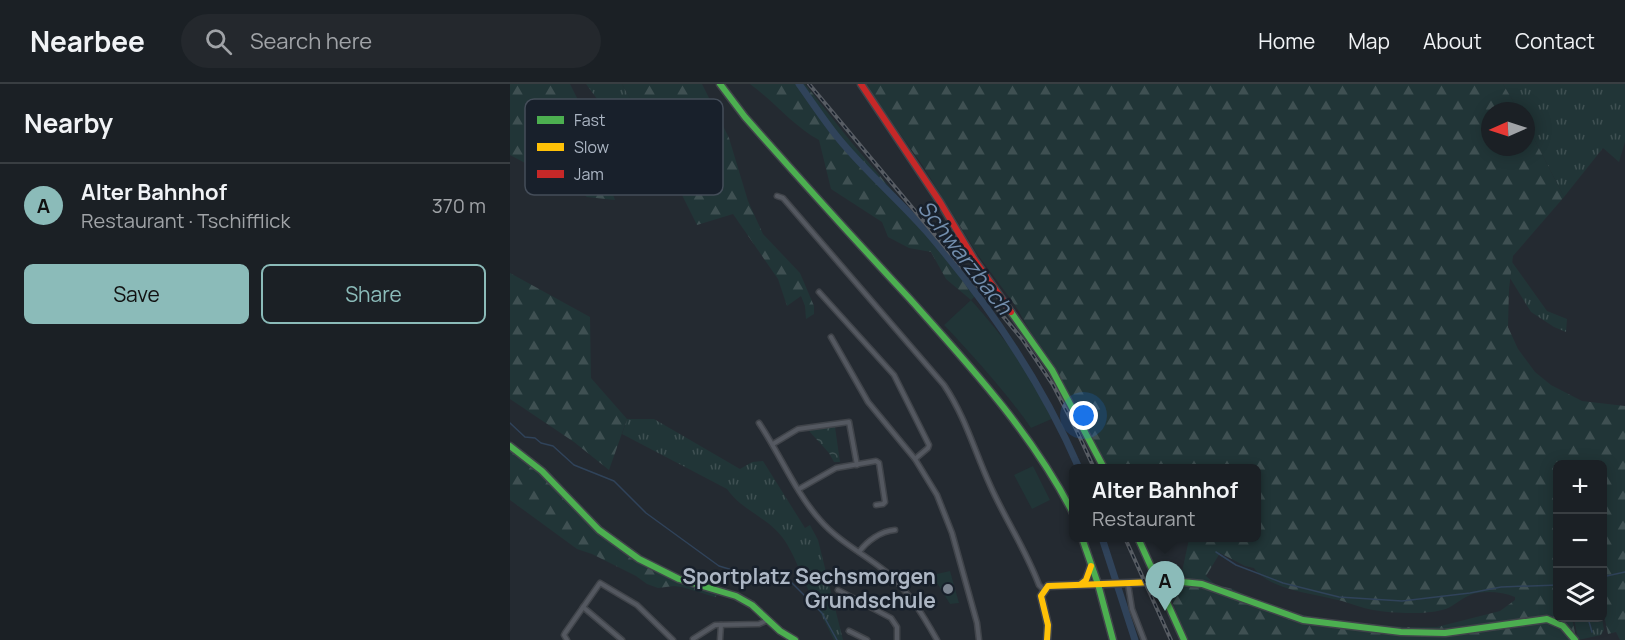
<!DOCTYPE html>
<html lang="en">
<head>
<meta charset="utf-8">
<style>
  body { margin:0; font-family:Manrope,sans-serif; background:#24282d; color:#f1f3f6 }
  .controls { position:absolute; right:18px; bottom:18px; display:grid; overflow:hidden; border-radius:9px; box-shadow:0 3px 15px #0003 }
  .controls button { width:54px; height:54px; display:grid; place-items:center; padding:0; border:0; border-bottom:2px solid #393e42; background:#1b2025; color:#f1f3f6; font:30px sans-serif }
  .compass { position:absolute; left:971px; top:18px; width:54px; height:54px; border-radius:50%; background:#1b2025; box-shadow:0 3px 15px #0003; rotate:267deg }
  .you { position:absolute; left:574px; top:332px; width:21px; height:21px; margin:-15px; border:4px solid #fff; border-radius:50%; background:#1a73e8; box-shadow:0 0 0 9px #1a73e833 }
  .badge { display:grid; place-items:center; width:39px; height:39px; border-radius:50%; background:#8bbbb9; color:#111; font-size:20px; font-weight:700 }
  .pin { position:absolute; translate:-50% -50px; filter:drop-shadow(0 2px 3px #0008) }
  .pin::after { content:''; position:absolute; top:32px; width:21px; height:18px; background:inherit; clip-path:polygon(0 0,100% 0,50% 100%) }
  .popup { position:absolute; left:559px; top:380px; width:192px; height:78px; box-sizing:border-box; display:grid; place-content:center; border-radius:9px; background:#1b2025; filter:drop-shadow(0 2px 4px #0005); font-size:20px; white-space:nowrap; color:#a0a3a7 }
  .popup b { font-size:22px; color:#f1f3f6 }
  .popup::after { content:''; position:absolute; left:50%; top:100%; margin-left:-12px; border:12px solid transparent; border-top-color:#1b2025 }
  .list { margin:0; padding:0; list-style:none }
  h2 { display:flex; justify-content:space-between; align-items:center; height:78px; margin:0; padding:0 24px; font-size:26px }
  h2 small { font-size:20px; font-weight:400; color:#a0a3a7 }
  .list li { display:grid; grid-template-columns:39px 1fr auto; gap:18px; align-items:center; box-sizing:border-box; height:84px; padding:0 24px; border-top:2px solid #393e42 }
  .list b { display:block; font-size:22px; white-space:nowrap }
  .list p { margin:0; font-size:20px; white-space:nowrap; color:#a0a3a7 }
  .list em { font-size:20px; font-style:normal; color:#a0a3a7 }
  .actions { display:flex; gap:12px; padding:18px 24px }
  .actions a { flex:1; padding:14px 0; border:2px solid #8bbbb9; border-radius:9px; text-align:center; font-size:21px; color:#8bbbb9 }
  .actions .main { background:#8bbbb9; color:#111 }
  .icon { flex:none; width:33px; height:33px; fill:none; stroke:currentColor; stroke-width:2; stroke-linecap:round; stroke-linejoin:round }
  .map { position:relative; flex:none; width:1115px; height:556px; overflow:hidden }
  header { display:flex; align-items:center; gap:36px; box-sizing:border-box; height:84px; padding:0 30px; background:#1b2025; border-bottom:2px solid #393e42 }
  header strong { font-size:28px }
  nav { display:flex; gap:33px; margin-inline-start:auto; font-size:21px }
  .search { width:420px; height:54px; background:#24282d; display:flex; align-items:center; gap:15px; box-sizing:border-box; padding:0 21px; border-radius:33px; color:#a0a3a7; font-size:22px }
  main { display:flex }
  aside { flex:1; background:#1b2025 }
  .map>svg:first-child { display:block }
  .grass { fill:url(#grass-tufts) }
  .forest { fill:url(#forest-firs); fill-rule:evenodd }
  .park { fill:url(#park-crowns) }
  .garden { fill:#213537 }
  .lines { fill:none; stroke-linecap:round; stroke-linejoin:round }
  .stream { stroke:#30435a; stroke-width:1.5 }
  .river { stroke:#30435a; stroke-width:7 }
  .street-casing { stroke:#40444a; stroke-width:7 }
  .fast-casing { stroke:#40444a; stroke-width:9 }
  .slow-casing { stroke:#40444a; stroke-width:9 }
  .jam-casing { stroke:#40444a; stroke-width:9 }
  .street { stroke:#545860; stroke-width:4 }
  .fast { stroke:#4caf50; stroke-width:6 }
  .slow { stroke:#ffc107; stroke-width:6 }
  .jam { stroke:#c62828; stroke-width:6 }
  .rail-casing { stroke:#575c63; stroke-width:4 }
  .rail { stroke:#18202b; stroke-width:1.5; stroke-dasharray:4.5; stroke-linecap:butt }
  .poi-dot { fill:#7c8591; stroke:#18202b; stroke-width:2 }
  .labels { text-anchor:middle; stroke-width:5; stroke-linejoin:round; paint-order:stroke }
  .poi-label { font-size:21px; font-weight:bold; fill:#acb6c4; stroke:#18202b; text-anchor:end }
  .water-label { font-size:22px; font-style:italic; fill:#738ead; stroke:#18202b }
  .key { fill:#18202b; stroke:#444d59; stroke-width:1.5 }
  .key-label { font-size:16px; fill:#acb6c4 }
</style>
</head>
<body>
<header>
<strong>Nearbee</strong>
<div class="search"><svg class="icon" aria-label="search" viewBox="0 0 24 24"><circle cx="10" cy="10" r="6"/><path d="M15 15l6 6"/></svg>Search here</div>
<nav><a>Home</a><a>Map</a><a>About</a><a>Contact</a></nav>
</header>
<main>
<aside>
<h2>Nearby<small></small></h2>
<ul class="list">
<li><span class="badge">A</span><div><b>Alter Bahnhof</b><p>Restaurant · Tschifflick</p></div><em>370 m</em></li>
</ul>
<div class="actions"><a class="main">Save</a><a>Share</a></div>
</aside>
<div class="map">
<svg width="1115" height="556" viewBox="0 0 1115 556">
  <defs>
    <pattern id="grass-tufts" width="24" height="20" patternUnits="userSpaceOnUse" patternTransform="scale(1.5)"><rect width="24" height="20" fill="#213537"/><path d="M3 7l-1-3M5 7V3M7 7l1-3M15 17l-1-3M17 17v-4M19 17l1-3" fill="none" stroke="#3f5052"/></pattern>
    <pattern id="forest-firs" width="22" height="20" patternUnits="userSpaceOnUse" patternTransform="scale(1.5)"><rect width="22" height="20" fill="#213537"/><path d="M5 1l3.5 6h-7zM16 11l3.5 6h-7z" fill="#3f5052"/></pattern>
    <pattern id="park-crowns" width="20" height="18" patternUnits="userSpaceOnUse" patternTransform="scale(1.5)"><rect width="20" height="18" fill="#213537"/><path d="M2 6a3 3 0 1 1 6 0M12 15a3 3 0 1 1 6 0" fill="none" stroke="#3f5052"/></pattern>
  </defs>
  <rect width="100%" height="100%" fill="#242a31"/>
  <g class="grass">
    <path d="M76,0H112L155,77L128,90L93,23Z"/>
    <path d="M993,0H1115V58L1109,78L1093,64L1054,113L1016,39V27H1009Z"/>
    <path d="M1002,178L1037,227L1057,235L1056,248L1044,243L1021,228L1000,194Z"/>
    <path d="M117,335H144L230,385L242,378L253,377L295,444L300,441L308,456L333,556H324C315,537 304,518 295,499C289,485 283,469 275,457C259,433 233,428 217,405L112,350Z"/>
    <path d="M1064,534H1092L1094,546L1091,551L1068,556Z"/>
  </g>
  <g class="forest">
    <path d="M0,0H60L71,22L105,116L77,113L63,102L51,98L0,71Z"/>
    <path d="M112,0H192L219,54L238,117L253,150L290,189L304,222V230L296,235L295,222L291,212L277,222L268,195L223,130L187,141L150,67Z"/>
    <path d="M240,0H295L342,59L469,208L461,216L436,195L421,168L399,164L378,153L372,138L321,105L309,56C282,41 265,18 240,0Z"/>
    <path d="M355,0H993L1009,27H980V63H1016V39L1054,113L1003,172L999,205L998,243L1008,265L1025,288L1041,301L1072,317L1115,322V556H1110L1106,548L1098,550L1093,526L1092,380H1048V534H1062L1065,549L1061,556H678L657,505V503L670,497L679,455L675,454H746V384H595L566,326L505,221L468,171L413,82ZM710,469L735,482L744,484C759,506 807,510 832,517C843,520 852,524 863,526C881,529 913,531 932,526C942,524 950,515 960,511C974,506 992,508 1005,513V516L990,527L927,543H895L822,537L783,529L741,514L723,505L706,501L696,492Z"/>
    <path d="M0,189L80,233L81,294L117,335L99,386L64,358L0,315Z"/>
    <path d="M0,366L35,394L71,433L113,467L152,491L208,508V511L205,513L172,503L164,502L148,504L137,500L126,492L82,470L67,465L0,416Z"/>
  </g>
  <path class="park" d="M325,343L330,378H324L319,369L299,347L301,344Z"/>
  <g class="garden">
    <path d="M461,216C493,252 523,291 544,334L521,344C495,307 465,274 434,241Z"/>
    <path d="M523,382L540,416L522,425L504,391Z"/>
    <path d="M440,487L449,519L440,520L422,491Z"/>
  </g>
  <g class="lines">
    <g class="stream">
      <path d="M0,339L15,353L25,354L31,359L43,362L64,381L104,397L136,429L209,482L229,488L266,490L277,494L312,529L327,556"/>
      <path d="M706,468L726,481L773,499L829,513L892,517L960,509L991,503L1048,501"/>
      <path d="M1092,493L1115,488"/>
      <path d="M1078,534L1082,548"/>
    </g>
    <g class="river">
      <path d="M289,0C302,18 315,38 329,55C356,88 389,116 417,148C478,219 532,299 569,384"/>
      <path d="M592,454L625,556"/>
    </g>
    <defs>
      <g id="street">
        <path d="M267,112L273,114L434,301C456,334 464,366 480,401C495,435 516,466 529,501L534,506"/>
        <path d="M309,208L384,291L419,361L418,364L405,375"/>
        <path d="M321,253L358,318L405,375L427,411L442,449L467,539L469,556"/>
        <path d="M249,339C270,370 285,408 310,436C328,457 354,470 375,487C398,506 413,531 427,556"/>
        <path d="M263,360L288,345L339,338L347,381"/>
        <path d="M289,405L326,384L366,377L369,379L375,418L373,420L366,421"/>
        <path d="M349,468C357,457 371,447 385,446"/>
        <path d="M618,500L622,525L634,556"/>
        <path d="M328,506L381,534L387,543V556"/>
        <path d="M73,523L112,556"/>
        <path d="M339,547L357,556"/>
        <path d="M183,555L205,541L249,540L258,536"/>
        <path d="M57,556L54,551L55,549L90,499L127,521L163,556"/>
        <path d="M210,556L211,541"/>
      </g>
      <g id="fast">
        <path d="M210,0L235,33C289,94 344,155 400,215C461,283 522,349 564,431"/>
        <path d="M501,228L542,286L594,384"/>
        <path d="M0,362L32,387L89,446L129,475L169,495L226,512L242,521L270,547L285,556"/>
        <path d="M572,454L588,500L603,556"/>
        <path d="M628,454L674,556"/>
        <path d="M649,499L672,498L692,500L793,536L891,548L935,549L1037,535L1053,542L1065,556"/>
      </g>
      <g id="slow">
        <path d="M571,500L576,496L581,482"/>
        <path d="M537,556L538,541L531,512L538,502L647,498"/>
      </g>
      <path id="jam" d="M351,0L430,118L464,175L501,228"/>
    </defs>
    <use href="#street" class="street-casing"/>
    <use href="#fast" class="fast-casing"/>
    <use href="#slow" class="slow-casing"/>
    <use href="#jam" class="jam-casing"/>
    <use href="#street" class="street"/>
    <use href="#fast" class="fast"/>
    <use href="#slow" class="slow"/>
    <use href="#jam" class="jam"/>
    <defs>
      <g id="rail">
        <path d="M299,0L512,255L543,301L565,343L584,384"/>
        <path d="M615,454L661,556"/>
      </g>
    </defs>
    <use href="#rail" class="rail-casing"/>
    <use href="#rail" class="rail"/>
  </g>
  <circle class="poi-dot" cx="438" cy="505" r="6"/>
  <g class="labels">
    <g class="poi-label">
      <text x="426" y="500">Sportplatz Sechsmorgen<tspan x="426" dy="24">Grundschule</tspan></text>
    </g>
    <g class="water-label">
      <text transform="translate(455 173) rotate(52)" y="8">Schwarzbach</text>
    </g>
  </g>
  <rect x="15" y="15" width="198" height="96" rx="9" class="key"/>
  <rect x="27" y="32" width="27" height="8" fill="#4caf50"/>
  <rect x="27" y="59" width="27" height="8" fill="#ffc107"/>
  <rect x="27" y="86" width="27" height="8" fill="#c62828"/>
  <g class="key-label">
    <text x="64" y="42">Fast</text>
    <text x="64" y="69">Slow</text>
    <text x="64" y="96">Jam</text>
  </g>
</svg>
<div class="controls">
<button>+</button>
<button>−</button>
<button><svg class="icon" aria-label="layers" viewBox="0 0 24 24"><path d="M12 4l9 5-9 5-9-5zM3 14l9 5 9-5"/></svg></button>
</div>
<svg class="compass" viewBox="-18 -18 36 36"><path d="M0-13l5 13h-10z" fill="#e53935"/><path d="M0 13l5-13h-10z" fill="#a0a3a7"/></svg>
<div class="you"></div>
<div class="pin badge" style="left:655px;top:527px">A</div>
<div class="popup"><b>Alter Bahnhof</b>Restaurant</div>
</div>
</main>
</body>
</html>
